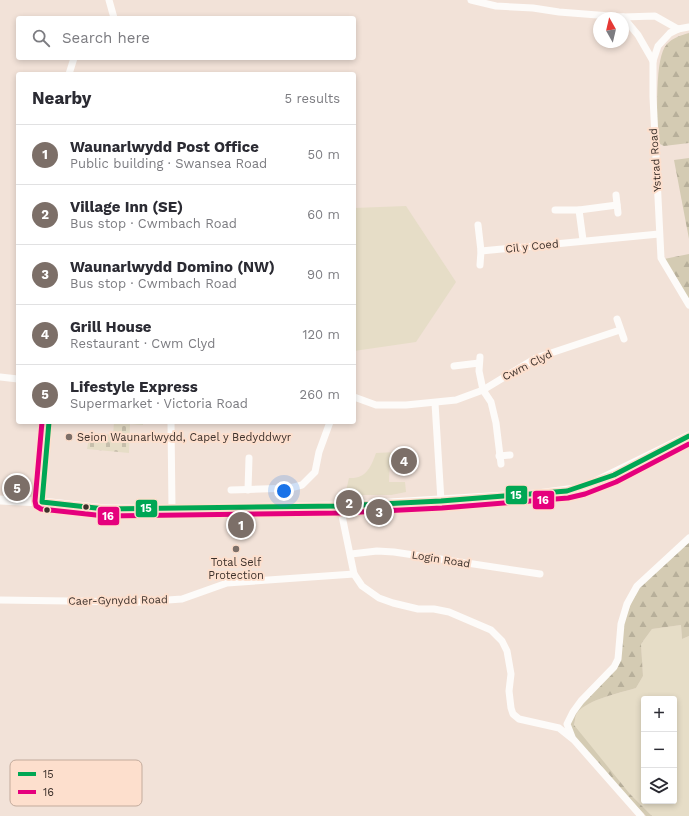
<!DOCTYPE html>
<html lang="en">
<head>
<meta charset="utf-8">
<style>
  body { margin:0; font-family:"Work Sans",sans-serif; background:#f7f7f7; color:#2b2b33 }
  .controls { position:absolute; right:12px; bottom:12px; display:grid; overflow:hidden; border-radius:4px; box-shadow:0 2px 6px #0003 }
  .controls button { width:36px; height:36px; display:grid; place-items:center; padding:0; border:0; border-bottom:1px solid #e1e1e2; background:#fff; color:#2b2b33; font:20px sans-serif }
  .compass { position:absolute; left:593px; top:12px; width:36px; height:36px; border-radius:50%; background:#fff; box-shadow:0 2px 6px #0003; rotate:352deg }
  .you { position:absolute; left:284px; top:491px; width:14px; height:14px; margin:-10px; border:3px solid #fff; border-radius:50%; background:#1a73e8; box-shadow:0 0 0 6px #1a73e833 }
  .badge { display:grid; place-items:center; width:26px; height:26px; border-radius:50%; background:#7c6f68; color:#fff; font-size:13px; font-weight:700 }
  .pin { position:absolute; translate:-50% -50%; border:2px solid #fff; box-shadow:0 1px 4px #0006 }
  .list { margin:0; padding:0; list-style:none }
  h2 { display:flex; justify-content:space-between; align-items:center; height:52px; margin:0; padding:0 16px; font-size:17px }
  h2 small { font-size:13px; font-weight:400; color:#7c7c81 }
  .list li { display:grid; grid-template-columns:26px 1fr auto; gap:12px; align-items:center; box-sizing:border-box; height:60px; padding:0 16px; border-top:1px solid #e1e1e2 }
  .list b { display:block; font-size:15px; white-space:nowrap }
  .list p { margin:0; font-size:13px; white-space:nowrap; color:#7c7c81 }
  .list em { font-size:13px; font-style:normal; color:#7c7c81 }
  .icon { flex:none; width:22px; height:22px; fill:none; stroke:currentColor; stroke-width:2; stroke-linecap:round; stroke-linejoin:round }
  .map { position:relative; flex:none; width:689px; height:816px; overflow:hidden }
  .search { position:absolute; background:#fff; box-shadow:0 2px 6px #0003; left:16px; top:16px; width:340px; height:44px; display:flex; align-items:center; gap:10px; box-sizing:border-box; padding:0 14px; border-radius:4px; color:#7c7c81; font-size:15px }
  .panel { position:absolute; background:#fff; box-shadow:0 2px 6px #0003; left:16px; top:72px; width:340px; height:352px; border-radius:4px }
  .map>svg:first-child { display:block }
  .green { fill:#e6ddc7; fill-rule:evenodd }
  .forest { fill:url(#forest-firs) }
  .cemetery { fill:url(#cemetery-stones) }
  .lines { fill:none; stroke-linecap:round; stroke-linejoin:round }
  .minor { stroke:#fdfbf9; stroke-width:7 }
  .major { stroke:#fdfbf9; stroke-width:9 }
  .bus-1-casing { stroke:#fddfcd; stroke-width:8 }
  .bus-2-casing { stroke:#fddfcd; stroke-width:8 }
  .bus-1 { stroke:#00a754; stroke-width:5 }
  .bus-2 { stroke:#e5007d; stroke-width:5 }
  .poi-dot { fill:#7c6f68; stroke:#fddfcd; stroke-width:1.5 }
  .bus-dot { fill:#3d312b; stroke:#fddfcd; stroke-width:1.5 }
  .labels { text-anchor:middle; stroke-width:4; stroke-linejoin:round; paint-order:stroke }
  .street-label { font-size:11px; fill:#3d312b; stroke:#fddfcd }
  .poi-label { font-size:11px; fill:#3d312b; stroke:#fddfcd; text-anchor:start }
  .key { fill:#fddfcd; stroke:#c3ab9c; stroke-width:1 }
  .key-label { font-size:11px; fill:#3d312b }
  .line-badge { stroke:#fddfcd; stroke-width:1.5 }
  .badge-label { font-size:11px; text-anchor:middle; font-weight:bold; fill:#fff }
</style>
</head>
<body>
<div class="map">
<svg width="689" height="816" viewBox="0 0 689 816">
  <defs>
    <pattern id="forest-firs" width="22" height="20" patternUnits="userSpaceOnUse"><rect width="22" height="20" fill="#d4cbb3"/><path d="M5 1l3.5 6h-7zM16 11l3.5 6h-7z" fill="#b7af9a"/></pattern>
    <pattern id="cemetery-stones" width="16" height="16" patternUnits="userSpaceOnUse"><rect width="16" height="16" fill="#e6ddc7"/><path d="M2 7V4a2 2 0 0 1 4 0v3zM10 15v-3a2 2 0 0 1 4 0v3z" fill="#c6beab"/></pattern>
  </defs>
  <rect width="100%" height="100%" fill="#f2e2d8"/>
  <g class="green">
    <path d="M406,206L456,282L416,342L354,351V208Z"/>
    <path d="M397,452L400,456L390,457L389,482H405L406,492L391,495H345L349,478C366,479 371,467 376,453Z"/>
    <path d="M681,625L682,639L689,636V816H652L630,794L574,726C575,722 575,716 577,713C587,699 621,693 636,688L643,676L641,644L652,629ZM644,699H674V801H644Z"/>
  </g>
  <g class="forest">
    <path d="M689,33V143L664,146L658,143L657,137C658,117 654,57 667,44C672,38 682,35 689,33Z"/>
    <path d="M689,158V239L674,160Z"/>
    <path d="M689,254V305L664,259Z"/>
    <path d="M689,542V636L682,639L681,625L652,629L641,644L643,676L636,688C620,693 588,699 577,713C575,716 575,722 574,725L630,794L652,816H646L611,781L574,739L569,723L574,714L615,667L623,624L638,586Z"/>
  </g>
  <path class="cemetery" d="M114,422H143V425L130,424L129,453L87,449L90,432L113,435Z"/>
  <g class="lines">
    <g class="minor">
      <path d="M109,0L114,18"/>
      <path d="M471,0L496,6L533,8L559,12L623,17L655,16L678,29"/>
      <path d="M623,17L638,35L653,61"/>
      <path d="M689,27L678,29L670,33L658,46L653,61V97L661,258L689,305"/>
      <path d="M69,74L74,58"/>
      <path d="M616,195L618,213"/>
      <path d="M555,210H579L617,205"/>
      <path d="M579,210L583,240"/>
      <path d="M478,225L481,251L480,265"/>
      <path d="M481,251L659,234"/>
      <path d="M617,319L624,339"/>
      <path d="M480,357L479,371L483,390L491,402L496,423L501,464"/>
      <path d="M454,366L479,363"/>
      <path d="M0,377L18,379"/>
      <path d="M354,397L376,405H406L456,400L483,390L536,358L620,330"/>
      <path d="M435,403L441,501"/>
      <path d="M171,422L172,509"/>
      <path d="M499,456L510,455"/>
      <path d="M231,490L290,488L302,485L315,472L319,452L330,422"/>
      <path d="M248,490L249,458"/>
      <path d="M42,502L49,422"/>
      <path d="M340,506L354,574L362,586L379,598L393,603L418,609H434L449,612L491,630L502,641L507,651L511,674L509,691L511,708L513,714L519,719L559,728L574,740L641,816"/>
      <path d="M351,554L377,551L394,552L540,574"/>
      <path d="M0,600L139,602L182,599L227,583L354,574"/>
      <path d="M572,737L567,724L573,712L581,701L614,667L618,659L621,624L627,604L637,586L689,538"/>
    </g>
    <path class="major" d="M0,500L42,502L105,509H172L340,506L538,494L583,488L689,436"/>
    <defs>
      <path id="bus-1" d="M49,422L42,502L105,509L340,506L441,501L567,491L614,475L689,436"/>
      <path id="bus-2" d="M42,422L35,501L36,506L41,509L105,516L340,513L442,508L568,498L585,494L616,482L689,444"/>
    </defs>
    <use href="#bus-1" class="bus-1-casing"/>
    <use href="#bus-2" class="bus-2-casing"/>
    <use href="#bus-1" class="bus-1"/>
    <use href="#bus-2" class="bus-2"/>
  </g>
  <g class="poi-dot">
    <circle cx="69" cy="437" r="4"/>
    <circle cx="236" cy="549" r="4"/>
  </g>
  <g class="bus-dot">
    <circle cx="86" cy="507" r="3.5"/>
    <circle cx="47" cy="510" r="3.5"/>
  </g>
  <g class="labels">
    <g class="street-label">
      <text transform="translate(655 160) rotate(-94)" y="4">Ystrad Road</text>
      <text transform="translate(532 246) rotate(-6)" y="4">Cil y Coed</text>
      <text transform="translate(527 365) rotate(-27)" y="4">Cwm Clyd</text>
      <text transform="translate(441 559) rotate(9)" y="4">Login Road</text>
      <text transform="translate(118 600) rotate(-1)" y="4">Caer-Gynydd Road</text>
    </g>
    <g class="poi-label">
      <text x="77" y="441">Seion Waunarlwydd, Capel y Bedyddwyr</text>
      <text x="236" y="566" text-anchor="middle">Total Self<tspan x="236" dy="13">Protection</tspan></text>
    </g>
  </g>
  <rect x="10" y="760" width="132" height="46" rx="6" class="key"/>
  <rect x="18" y="772" width="18" height="4" fill="#00a754"/>
  <rect x="18" y="790" width="18" height="4" fill="#e5007d"/>
  <g class="key-label">
    <text x="43" y="778">15</text>
    <text x="43" y="796">16</text>
  </g>
  <g class="line-badge">
    <rect x="505" y="485" width="23" height="20" rx="4" fill="#00a754"/>
    <rect x="532" y="490" width="23" height="20" rx="4" fill="#e5007d"/>
    <rect x="135" y="499" width="23" height="19" rx="4" fill="#00a754"/>
    <rect x="97" y="506" width="23" height="20" rx="4" fill="#e5007d"/>
  </g>
  <g class="badge-label">
    <text x="516" y="499">15</text>
    <text x="543" y="504">16</text>
    <text x="146" y="512">15</text>
    <text x="108" y="520">16</text>
  </g>
</svg>
<div class="controls">
<button>+</button>
<button>−</button>
<button><svg class="icon" aria-label="layers" viewBox="0 0 24 24"><path d="M12 4l9 5-9 5-9-5zM3 14l9 5 9-5"/></svg></button>
</div>
<svg class="compass" viewBox="-18 -18 36 36"><path d="M0-13l5 13h-10z" fill="#e53935"/><path d="M0 13l5-13h-10z" fill="#7c7c81"/></svg>
<div class="you"></div>
<div class="pin badge" style="left:241px;top:525px">1</div>
<div class="pin badge" style="left:349px;top:503px">2</div>
<div class="pin badge" style="left:379px;top:512px">3</div>
<div class="pin badge" style="left:404px;top:461px">4</div>
<div class="pin badge" style="left:17px;top:488px">5</div>
<div class="search"><svg class="icon" aria-label="search" viewBox="0 0 24 24"><circle cx="10" cy="10" r="6"/><path d="M15 15l6 6"/></svg>Search here</div>
<section class="panel">
<h2>Nearby<small>5 results</small></h2>
<ul class="list">
<li><span class="badge">1</span><div><b>Waunarlwydd Post Office</b><p>Public building · Swansea Road</p></div><em>50 m</em></li>
<li><span class="badge">2</span><div><b>Village Inn (SE)</b><p>Bus stop · Cwmbach Road</p></div><em>60 m</em></li>
<li><span class="badge">3</span><div><b>Waunarlwydd Domino (NW)</b><p>Bus stop · Cwmbach Road</p></div><em>90 m</em></li>
<li><span class="badge">4</span><div><b>Grill House</b><p>Restaurant · Cwm Clyd</p></div><em>120 m</em></li>
<li><span class="badge">5</span><div><b>Lifestyle Express</b><p>Supermarket · Victoria Road</p></div><em>260 m</em></li>
</ul>
</section>
</div>
</body>
</html>
